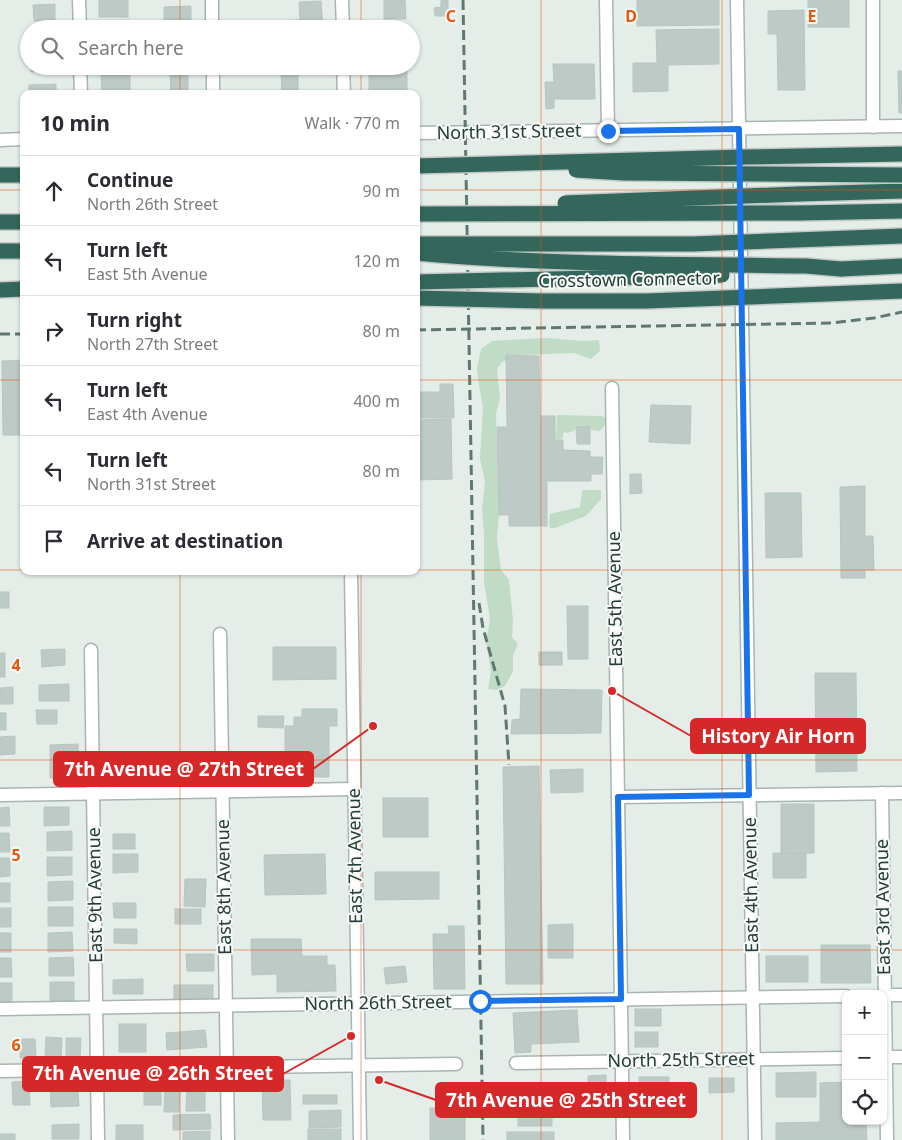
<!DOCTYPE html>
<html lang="en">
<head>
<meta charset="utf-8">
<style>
  body { margin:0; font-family:"Noto Sans",sans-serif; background:#f7f7f7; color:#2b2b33 }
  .controls { position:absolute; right:15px; bottom:15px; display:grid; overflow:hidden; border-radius:10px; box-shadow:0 1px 4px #0004 }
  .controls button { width:45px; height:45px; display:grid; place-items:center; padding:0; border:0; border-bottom:1px solid #e1e1e2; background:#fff; color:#2b2b33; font:25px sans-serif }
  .stop { position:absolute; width:15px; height:15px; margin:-11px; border:4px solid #1a73e8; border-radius:50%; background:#fff }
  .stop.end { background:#1a73e8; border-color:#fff; box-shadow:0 1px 5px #0008 }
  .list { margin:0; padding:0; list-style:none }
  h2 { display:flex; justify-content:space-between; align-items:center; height:65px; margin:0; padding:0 20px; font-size:21px }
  h2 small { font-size:16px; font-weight:400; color:#7c7c81 }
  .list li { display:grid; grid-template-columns:32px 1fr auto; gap:15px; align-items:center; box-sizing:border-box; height:70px; padding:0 20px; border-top:1px solid #e1e1e2 }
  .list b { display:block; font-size:19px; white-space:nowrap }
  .list p { margin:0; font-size:16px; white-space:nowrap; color:#7c7c81 }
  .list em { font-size:16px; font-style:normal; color:#7c7c81 }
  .icon { flex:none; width:28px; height:28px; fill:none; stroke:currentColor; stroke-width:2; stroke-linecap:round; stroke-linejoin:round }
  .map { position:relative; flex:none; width:902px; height:1140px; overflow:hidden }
  .search { position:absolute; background:#fff; box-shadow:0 1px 4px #0004; left:20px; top:20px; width:400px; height:55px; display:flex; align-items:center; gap:12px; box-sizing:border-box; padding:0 18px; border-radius:28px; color:#7c7c81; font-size:19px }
  .panel { position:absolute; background:#fff; box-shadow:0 1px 4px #0004; left:20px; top:90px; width:400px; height:485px; border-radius:10px }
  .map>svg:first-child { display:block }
  .green { fill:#c0dcc6 }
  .building { fill:#bdcac5; stroke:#b7c6c0 }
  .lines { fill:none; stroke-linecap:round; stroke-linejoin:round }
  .minor-casing { stroke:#a8b5b0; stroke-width:15 }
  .highway-casing { stroke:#c2c9c7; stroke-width:18 }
  .minor { stroke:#fff; stroke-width:12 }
  .highway { stroke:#33675b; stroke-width:15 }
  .rail { stroke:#607871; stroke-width:3; stroke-dasharray:10 5; stroke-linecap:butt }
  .highway-bridge-casing { stroke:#c2c9c7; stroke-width:18; stroke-linecap:butt }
  .highway-bridge { stroke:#33675b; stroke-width:15 }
  .route { stroke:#1a73e8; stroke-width:6 }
  .grid { fill:none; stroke:#e8590c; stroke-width:1; stroke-opacity:0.55 }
  .labels { text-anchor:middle; stroke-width:4; stroke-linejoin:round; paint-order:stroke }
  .street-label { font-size:18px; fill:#253d36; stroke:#f5f9f7 }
  .grid-label { font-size:16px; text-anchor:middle; font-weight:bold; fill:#e8590c; stroke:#f5f9f7; stroke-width:4; stroke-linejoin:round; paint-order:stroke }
  .leader { fill:none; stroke:#d62828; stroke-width:2 }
  .callout-dot { fill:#d62828; stroke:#f5f9f7; stroke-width:2 }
  .callout { fill:#d62828; stroke:#d62828; stroke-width:2 }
  .callout-label { font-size:19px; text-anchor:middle; font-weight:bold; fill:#fff }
</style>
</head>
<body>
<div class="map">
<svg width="902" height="1140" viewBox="0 0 902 1140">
  <rect width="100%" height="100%" fill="#e5ede9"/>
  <g class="green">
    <path d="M546,338L583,341L599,340L600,351L591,359L574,353L519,355L502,362L497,369L500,399L496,413L499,514L497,538L501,570L509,580L513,620L512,637L518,644L513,655V671L505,686L497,690L488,689L491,672L486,642L490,619L484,582V533L482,511L485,481L480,459L483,407L479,386L477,368L481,349L492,341Z"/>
    <path d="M557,415L602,416L606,418L605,425L600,431L591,430L590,425H576L575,430L568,433L564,432L562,439H556Z"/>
    <path d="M582,490H601V499L586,516L555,528H550L549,524L550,514L580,507Z"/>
  </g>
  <g class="building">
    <rect x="99" y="0" width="29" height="17"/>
    <path d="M384,0H405L406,19H384Z"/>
    <path d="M441,0H448V16H435L434,8L441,7Z"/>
    <path d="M637,0H719V25L637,26Z"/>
    <rect x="808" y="0" width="41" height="27"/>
    <path d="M321,1L323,29H279V21L300,20L299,2Z"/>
    <path d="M55,4V20L34,21L33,5Z"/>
    <path d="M191,6V20H164V7Z"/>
    <path d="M804,10L805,90H778L777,34H768V11Z"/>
    <rect x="169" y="23" width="18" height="6"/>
    <path d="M719,29V64L668,65V91L633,92V63H657L656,30Z"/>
    <path d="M553,64H594L595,99H554V108L546,109L545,82H554Z"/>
    <path d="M31,66H57V71L31,72Z"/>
    <rect x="105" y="66" width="22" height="4"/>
    <rect x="369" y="69" width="38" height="25"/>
    <path d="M298,70V94H282L281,71Z"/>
    <path d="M898,71H902V113H899Z"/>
    <path d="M170,73H188V94H171Z"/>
    <path d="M101,75H130V94H102Z"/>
    <path d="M56,84V94H29V85Z"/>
    <path d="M506,355L539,356L540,416H555V440H563V450L590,451V457H603L602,474H591V481H547V526H509V515H499L497,427H507Z"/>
    <path d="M24,360V435H3L2,361Z"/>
    <path d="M440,384H453L454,418H416V392H440Z"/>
    <path d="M651,405L691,406L690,444L649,442Z"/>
    <path d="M451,419L452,479L416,480V420Z"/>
    <path d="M576,426H590V444H577Z"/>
    <path d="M630,474H641L642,493L630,494Z"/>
    <path d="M865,486V536H873L874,570H865V578H841L840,487Z"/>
    <path d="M765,493H801L802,557L766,558Z"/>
    <rect x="0" y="592" width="9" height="16"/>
    <path d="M567,606H588V659H568Z"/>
    <path d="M273,647H336V679L273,680Z"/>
    <path d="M65,649V665L42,667L41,650Z"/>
    <rect x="539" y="652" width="23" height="13"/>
    <rect x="0" y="653" width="5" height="24"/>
    <path d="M539,653H561L562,664L540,665Z"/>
    <path d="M815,673H856L857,771L816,772Z"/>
    <path d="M69,684V701H39V685Z"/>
    <path d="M13,687V704H0V688Z"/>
    <path d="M521,689L602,690L601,733L511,734L512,720L520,719Z"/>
    <path d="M302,709H337V726H329V777H285V726H294V717H302Z"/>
    <path d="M36,710H57V724H37Z"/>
    <rect x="0" y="713" width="6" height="17"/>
    <path d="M258,716H284L283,728L258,727Z"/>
    <path d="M15,736V754L0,755V737Z"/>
    <path d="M78,744L79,777L50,778V745Z"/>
    <path d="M539,766L543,984H506L503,767Z"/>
    <path d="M583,769V792L551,793L550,770Z"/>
    <rect x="383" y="798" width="45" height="39"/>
    <path d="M781,804H814V853L781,854Z"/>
    <path d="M9,807L10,826H0V808Z"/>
    <path d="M44,807H69V825L44,826Z"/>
    <path d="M72,831V850L47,851V832Z"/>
    <path d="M0,833H9L10,852H0Z"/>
    <rect x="113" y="834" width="22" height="15"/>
    <path d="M773,853L806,854V878H773Z"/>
    <path d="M113,854H138V872L113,873Z"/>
    <path d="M325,854L326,894L265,895L264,855Z"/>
    <path d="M47,857H72V875L47,876Z"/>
    <path d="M0,858H10V876L0,877Z"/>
    <path d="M375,872H439V899L375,900Z"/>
    <path d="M185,879H206L205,907L184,906Z"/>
    <path d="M73,881V900L48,901V882Z"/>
    <rect x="0" y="883" width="10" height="19"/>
    <path d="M113,903H136V918H114Z"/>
    <rect x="48" y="907" width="25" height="19"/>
    <rect x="0" y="908" width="11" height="19"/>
    <rect x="175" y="909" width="26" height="15"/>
    <path d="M573,924V958H548V925Z"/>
    <path d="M448,926H464L465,989H434L433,934H449Z"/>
    <path d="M114,929H137V944L114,943Z"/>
    <path d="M72,932L73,951L48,952V933Z"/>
    <rect x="0" y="933" width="11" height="19"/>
    <path d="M251,939H301L302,956H327V965H335L336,991L277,992V974L252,975Z"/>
    <path d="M821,945H870L871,983H821Z"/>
    <path d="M186,954H214V971H187Z"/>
    <rect x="766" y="956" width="42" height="26"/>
    <path d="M73,957L74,976H49V958Z"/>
    <path d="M0,958H11L12,977H0Z"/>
    <path d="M405,966L407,982L386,984L384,968Z"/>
    <path d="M143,979V994H113V980Z"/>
    <rect x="50" y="982" width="24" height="19"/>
    <rect x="0" y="983" width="12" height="19"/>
    <rect x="174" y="985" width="39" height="15"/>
    <rect x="635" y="1009" width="26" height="17"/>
    <path d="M577,1010L579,1042L531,1044V1052L515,1053L513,1013Z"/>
    <rect x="119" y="1024" width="27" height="28"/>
    <path d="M205,1030L207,1047L167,1050L166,1033Z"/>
    <rect x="635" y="1032" width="23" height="15"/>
    <path d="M46,1037L62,1038L61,1058H45Z"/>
    <path d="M66,1038H81L80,1057H66Z"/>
    <path d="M20,1039H35L36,1058H20Z"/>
    <path d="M816,1072V1097H776V1073Z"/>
    <path d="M606,1075V1101H588V1076Z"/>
    <path d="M639,1077H669V1094H640Z"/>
    <path d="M709,1078H734V1092L709,1093Z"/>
    <path d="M290,1080L291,1120H263L262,1081Z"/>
    <path d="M29,1081L30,1105H13L12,1082Z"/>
    <rect x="144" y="1081" width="17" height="24"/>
    <path d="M165,1081H180L179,1112H164Z"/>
    <path d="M846,1082V1121H866L867,1140H776V1123L820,1122V1083Z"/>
    <path d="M50,1083H69V1091L78,1090L79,1106L51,1107Z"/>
    <path d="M187,1084L205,1085V1111H186Z"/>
    <rect x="303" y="1095" width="34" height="9"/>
    <rect x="518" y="1100" width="34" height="26"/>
    <path d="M450,1103H465V1140H430V1108H450Z"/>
    <path d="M341,1110V1127L309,1128V1111Z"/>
    <path d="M210,1114L211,1129L173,1130V1115Z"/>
    <path d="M79,1124V1139H52V1125Z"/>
    <rect x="116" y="1125" width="27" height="15"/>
    <rect x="308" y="1129" width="33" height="11"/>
    <path d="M210,1131V1140H183V1132Z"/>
    <rect x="507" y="1132" width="47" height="8"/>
    <rect x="0" y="1134" width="15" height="6"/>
  </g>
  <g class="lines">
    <defs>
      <g id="minor">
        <path d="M79,0L80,29"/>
        <path d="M212,0V29"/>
        <path d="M342,0L343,29"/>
        <path d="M606,0L608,131"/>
        <path d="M737,0L755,1140"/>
        <path d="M873,0V127"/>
        <path d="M80,66L81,94"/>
        <path d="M213,66V94"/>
        <path d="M343,66L344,94"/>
        <path d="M416,133L902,126"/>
        <path d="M0,140L24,139"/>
        <path d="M612,388L623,1140"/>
        <path d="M351,571L360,1140"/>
        <path d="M220,634L228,1140"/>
        <path d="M91,650L98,1140"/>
        <path d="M882,793L887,1140"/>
        <path d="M0,795L354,789"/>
        <path d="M618,797L902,793"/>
        <path d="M883,995H902"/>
        <path d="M0,1009L846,996"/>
        <path d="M883,1057H902"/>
        <path d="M516,1063L846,1058"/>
        <path d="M0,1071L456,1064"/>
      </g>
      <g id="highway">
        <path d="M0,175H24"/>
        <path d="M799,194L902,191"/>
        <path d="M799,213L902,211"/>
        <path d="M0,222H24"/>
        <path d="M0,251H24"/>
        <path d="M841,269L902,266"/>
        <path d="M0,290L24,289"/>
      </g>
    </defs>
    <use href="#minor" class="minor-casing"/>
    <use href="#highway" class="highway-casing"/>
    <use href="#minor" class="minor"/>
    <use href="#highway" class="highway"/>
    <g class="rail">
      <path d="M463,0L483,1140"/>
      <path d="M416,330L831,323L874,318L902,312"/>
      <path d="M0,334H24"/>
      <path d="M479,603L483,628L505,706L509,765"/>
    </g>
    <defs>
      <g id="highway-bridge">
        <path d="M416,166L745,157L902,154"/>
        <path d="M576,170L624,173L902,175"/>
        <path d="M565,203L799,194"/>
        <path d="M416,214L799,213"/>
        <path d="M416,244H693L902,236"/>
        <path d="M416,253C546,265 676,264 806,266L841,269"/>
        <path d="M416,282L722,275"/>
        <path d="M416,298L543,301H646L902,291"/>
      </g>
    </defs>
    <use href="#highway-bridge" class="highway-bridge-casing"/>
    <use href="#highway-bridge" class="highway-bridge"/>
  </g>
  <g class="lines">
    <path class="route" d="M480,1001L621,999L618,797L749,795L739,129L608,131"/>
  </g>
  <path class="grid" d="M180,0V29M361,0V29M541,0V1140M722,0V1140M180,66V94M361,66V94M0,190H24M416,190H902M0,380H24M416,380H902M0,570H24M416,570H902M180,571V1140M361,571V1140M0,760H902M0,950H902"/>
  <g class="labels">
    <g class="street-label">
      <text transform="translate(509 132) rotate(-1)" y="6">North 31st Street</text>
      <text transform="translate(629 280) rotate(-1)" y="6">Crosstown Connector</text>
      <text transform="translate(615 599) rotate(-91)" y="6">East 5th Avenue</text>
      <text transform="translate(355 856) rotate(-91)" y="6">East 7th Avenue</text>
      <text transform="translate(751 885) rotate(-91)" y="6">East 4th Avenue</text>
      <text transform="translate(224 887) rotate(-91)" y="6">East 8th Avenue</text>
      <text transform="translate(95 895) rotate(-91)" y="6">East 9th Avenue</text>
      <text transform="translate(883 907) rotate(-91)" y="6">East 3rd Avenue</text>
      <text transform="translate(378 1003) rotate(-1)" y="6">North 26th Street</text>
      <text transform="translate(681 1060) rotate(-1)" y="6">North 25th Street</text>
    </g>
  </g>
  <g class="grid-label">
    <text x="451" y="22">C</text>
    <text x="631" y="22">D</text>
    <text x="812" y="22">E</text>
    <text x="16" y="671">4</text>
    <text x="16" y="861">5</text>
    <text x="16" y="1051">6</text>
  </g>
  <path class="leader" d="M612 691L691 736M373 726L313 769M351 1036L283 1074M379 1080L436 1100"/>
  <g class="callout-dot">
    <circle cx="612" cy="691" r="5"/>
    <circle cx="373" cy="726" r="5"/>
    <circle cx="351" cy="1036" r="5"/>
    <circle cx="379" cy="1080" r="5"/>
  </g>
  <g class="callout">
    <rect x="691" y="719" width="174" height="34" rx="5"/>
    <rect x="54" y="752" width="259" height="34" rx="5"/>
    <rect x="23" y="1057" width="260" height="34" rx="5"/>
    <rect x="436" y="1083" width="260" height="34" rx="5"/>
  </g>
  <g class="callout-label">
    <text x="778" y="743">History Air Horn</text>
    <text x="184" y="776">7th Avenue @ 27th Street</text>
    <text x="153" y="1080">7th Avenue @ 26th Street</text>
    <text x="566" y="1107">7th Avenue @ 25th Street</text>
  </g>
</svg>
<div class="controls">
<button>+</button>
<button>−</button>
<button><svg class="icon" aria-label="locate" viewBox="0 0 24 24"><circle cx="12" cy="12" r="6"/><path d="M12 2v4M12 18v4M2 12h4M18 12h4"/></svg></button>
</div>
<div class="stop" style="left:480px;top:1001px"></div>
<div class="stop end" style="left:608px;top:131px"></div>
<div class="search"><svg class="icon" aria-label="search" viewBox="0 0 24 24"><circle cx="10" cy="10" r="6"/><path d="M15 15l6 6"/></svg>Search here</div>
<section class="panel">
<h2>10 min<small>Walk · 770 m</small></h2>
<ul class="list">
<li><svg class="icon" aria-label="ahead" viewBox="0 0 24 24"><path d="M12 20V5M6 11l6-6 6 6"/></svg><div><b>Continue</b><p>North 26th Street</p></div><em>90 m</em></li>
<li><svg class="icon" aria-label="left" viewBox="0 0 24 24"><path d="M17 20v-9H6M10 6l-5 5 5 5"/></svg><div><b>Turn left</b><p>East 5th Avenue</p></div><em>120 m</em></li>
<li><svg class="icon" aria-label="right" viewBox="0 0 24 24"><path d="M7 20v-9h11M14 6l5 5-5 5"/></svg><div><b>Turn right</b><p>North 27th Street</p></div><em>80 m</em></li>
<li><svg class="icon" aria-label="left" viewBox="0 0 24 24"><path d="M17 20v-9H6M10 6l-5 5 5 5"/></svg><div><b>Turn left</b><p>East 4th Avenue</p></div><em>400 m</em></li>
<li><svg class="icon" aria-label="left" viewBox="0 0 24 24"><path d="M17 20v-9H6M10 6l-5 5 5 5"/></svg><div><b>Turn left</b><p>North 31st Street</p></div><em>80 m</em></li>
<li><svg class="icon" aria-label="arrive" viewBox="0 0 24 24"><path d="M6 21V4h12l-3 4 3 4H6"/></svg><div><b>Arrive at destination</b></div></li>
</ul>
</section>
</div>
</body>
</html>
